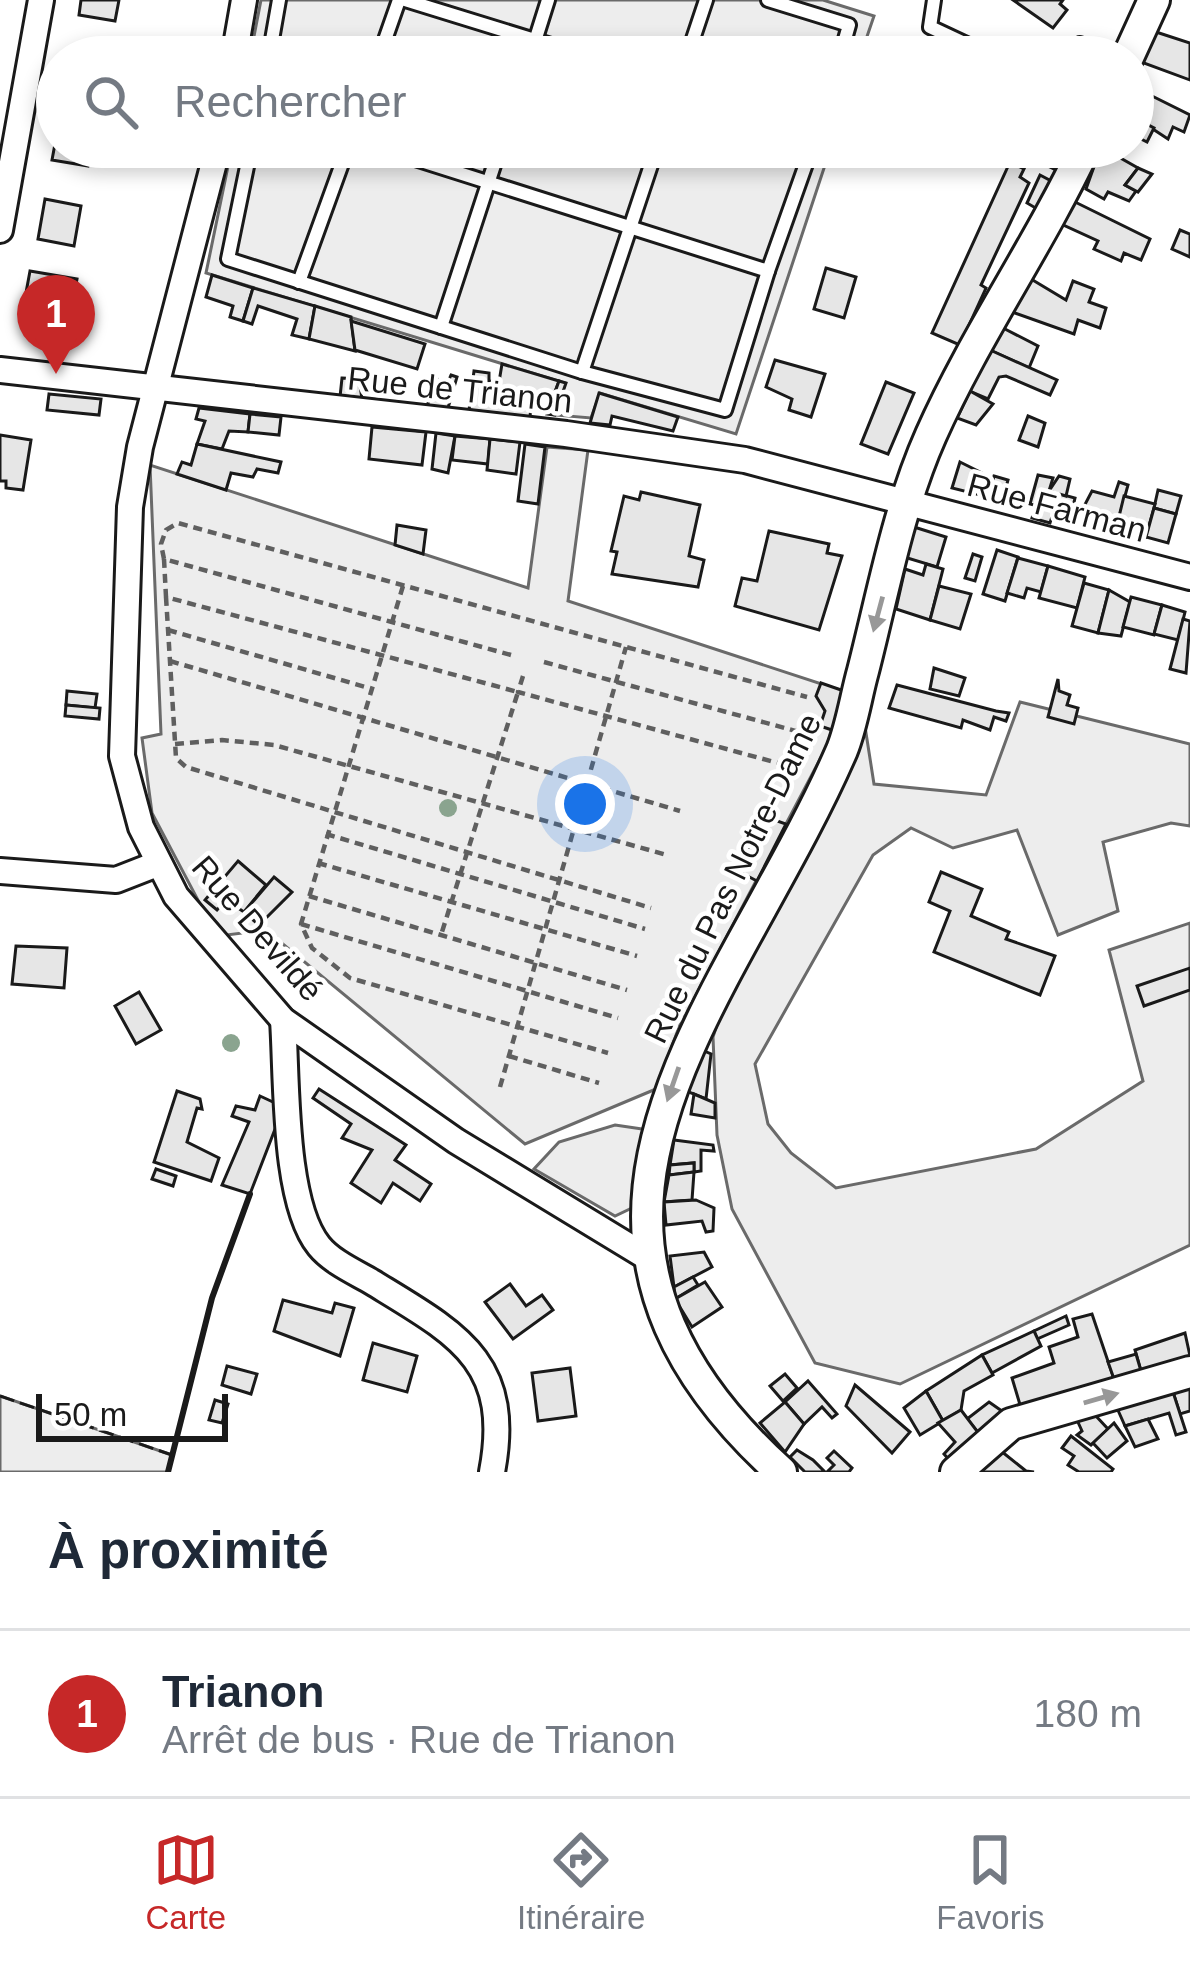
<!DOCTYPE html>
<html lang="fr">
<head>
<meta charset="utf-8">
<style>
  body { margin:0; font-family:Helvetica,sans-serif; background:#f2f2f3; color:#1f2937 }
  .scale { position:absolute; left:36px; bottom:30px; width:192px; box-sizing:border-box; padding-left:12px; border:6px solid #1a1a1a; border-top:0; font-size:33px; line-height:42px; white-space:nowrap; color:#1a1a1a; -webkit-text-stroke:9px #fff; paint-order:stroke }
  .you { position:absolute; left:585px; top:804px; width:42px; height:42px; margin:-30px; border:9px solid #fff; border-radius:50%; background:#1a73e8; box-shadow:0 0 0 18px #1a73e833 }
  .badge { display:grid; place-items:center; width:78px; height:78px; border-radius:50%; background:#c62828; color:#fff; font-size:39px; font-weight:700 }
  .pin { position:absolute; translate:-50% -99px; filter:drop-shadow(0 3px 6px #0008) }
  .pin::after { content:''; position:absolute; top:63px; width:42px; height:36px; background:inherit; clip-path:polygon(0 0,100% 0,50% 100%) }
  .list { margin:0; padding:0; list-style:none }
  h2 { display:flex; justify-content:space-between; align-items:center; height:156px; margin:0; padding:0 48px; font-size:51px }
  h2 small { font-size:39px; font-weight:400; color:#747a83 }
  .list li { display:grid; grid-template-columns:78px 1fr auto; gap:36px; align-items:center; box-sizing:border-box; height:168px; padding:0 48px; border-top:3px solid #e0e1e3 }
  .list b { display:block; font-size:45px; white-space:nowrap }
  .list p { margin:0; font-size:39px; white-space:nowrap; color:#747a83 }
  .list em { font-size:39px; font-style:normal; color:#747a83 }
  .icon { flex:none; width:66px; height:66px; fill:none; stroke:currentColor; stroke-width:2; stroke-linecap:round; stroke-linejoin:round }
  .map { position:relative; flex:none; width:1190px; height:1472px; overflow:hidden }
  .search { position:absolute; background:#fff; box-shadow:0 6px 18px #0003; left:36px; right:36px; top:36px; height:132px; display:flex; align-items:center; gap:30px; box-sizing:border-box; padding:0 42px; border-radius:66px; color:#747a83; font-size:45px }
  .sheet { height:324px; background:#fff }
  nav { display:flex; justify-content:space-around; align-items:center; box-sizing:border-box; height:168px; border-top:3px solid #e0e1e3; background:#fff; font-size:33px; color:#747a83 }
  nav a { display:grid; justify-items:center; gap:6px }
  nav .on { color:#c62828 }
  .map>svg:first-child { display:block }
  .built { fill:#ededed; stroke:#6a6a6a; stroke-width:3 }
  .building { fill:#e6e6e6; stroke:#1a1a1a; stroke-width:3 }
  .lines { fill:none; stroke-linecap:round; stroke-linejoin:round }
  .service-casing { stroke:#1a1a1a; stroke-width:18 }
  .minor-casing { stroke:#1a1a1a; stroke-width:30 }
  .tertiary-casing { stroke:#1a1a1a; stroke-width:36 }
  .path { stroke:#5f5f5f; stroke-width:4.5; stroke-dasharray:9 6; stroke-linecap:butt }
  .service { stroke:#fff; stroke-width:12 }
  .minor { stroke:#fff; stroke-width:24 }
  .tertiary { stroke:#fff; stroke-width:30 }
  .fence { stroke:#1a1a1a; stroke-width:3; stroke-dasharray:15 6; stroke-linecap:butt }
  .wall { stroke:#1a1a1a; stroke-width:6 }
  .tree { fill:#8aa48f }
  .oneway { fill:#989898 }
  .labels { text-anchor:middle; stroke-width:9; stroke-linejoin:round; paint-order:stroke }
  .street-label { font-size:33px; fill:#1a1a1a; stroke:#fff }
</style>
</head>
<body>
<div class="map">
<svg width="1190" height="1472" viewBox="0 0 1190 1472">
  <rect width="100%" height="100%" fill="#fff"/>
  <g class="built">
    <path d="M261,0H823L874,16L860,57H250Z"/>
    <path d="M232,147H831L736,434L600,393L591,418L555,415L565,383L206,273Z"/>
    <path d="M547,447L588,450L568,601L843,691L827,746L679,1027L656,1089L525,1144L266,930L227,935L200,904L152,813L142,738L161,734L150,465L528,588Z"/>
    <path d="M1020,702L1190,744V826L1171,823L1103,842L1118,911L1058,935L1017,830L953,848L911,828L873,855L755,1064L768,1124L791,1153L836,1188L1036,1149L1143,1081L1109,950L1190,923V1245L900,1384L815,1363L732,1209L717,1135L713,1037L728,991L866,733L874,784L986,795Z"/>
    <path d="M615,1125L649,1130L636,1206L615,1216L534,1169L559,1142Z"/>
    <path d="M0,1396L172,1455L168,1472H0Z"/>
  </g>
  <g class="building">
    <path d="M81,0H119L115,21L79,15Z"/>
    <path d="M1013,0H1063L1060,4L1067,10L1053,28Z"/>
    <path d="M1156,32L1190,43V80L1141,62Z"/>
    <path d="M894,38L940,57H886Z"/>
    <path d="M73,47L109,52L108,57H71Z"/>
    <path d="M1148,94L1190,115L1184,132L1173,127L1168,139L1136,118Z"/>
    <path d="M1133,117L1154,128L1147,142L1137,137L1133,145Z"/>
    <path d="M57,133V147H92L88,166L52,160Z"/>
    <path d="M1009,147H1060L1068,150L1058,171Z"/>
    <path d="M1101,147L1138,168L1125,185L1136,191L1129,201L1108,192L1104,199L1086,189Z"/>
    <path d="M1010,162L1024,169L1020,177L1029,183L981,285L986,288L964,336L972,340L969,349L932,333Z"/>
    <path d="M1138,168L1152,174L1138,192L1125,185Z"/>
    <path d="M1040,175L1053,182L1039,210L1027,203Z"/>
    <path d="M45,199L81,206L74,246L38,239Z"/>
    <path d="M1071,200L1150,239L1141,260L1124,253L1121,261L1094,249L1098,241L1059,223Z"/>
    <path d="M1180,230L1190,234V257L1172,249Z"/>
    <path d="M826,268L856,277L844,318L814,309Z"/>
    <path d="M30,271L77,279L70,317L23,309Z"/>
    <path d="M212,275L253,288L243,321L230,317L233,306L206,297Z"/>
    <path d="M1031,279L1066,300L1073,281L1094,289L1089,302L1106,308L1100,328L1078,320L1074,334L1012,312Z"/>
    <path d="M253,288L315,306L309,339L292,335L297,319L258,306L252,324L243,321Z"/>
    <path d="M315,306L351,317L355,351L309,339Z"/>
    <path d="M351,321L425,344L417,369L355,350Z"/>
    <path d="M1003,328L1038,346L1029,368L990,350Z"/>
    <path d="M990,350L1057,380L1050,395L1006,376L999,377L988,399L969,391Z"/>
    <path d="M775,360L825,374L811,417L789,410L792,399L766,387Z"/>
    <path d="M502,364L559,381L553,397L532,395L530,417L469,410L474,371L489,373V381L499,382Z"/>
    <path d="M451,375L457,377L448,408L427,406L437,379L448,382Z"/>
    <path d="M342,378L359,379L362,399L340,397Z"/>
    <path d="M559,381L566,383L555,415L547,414Z"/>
    <path d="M886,382L914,393L888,454L861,444Z"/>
    <path d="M970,391L993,404L976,425L957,418Z"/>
    <path d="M599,393L678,417L673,431L612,416L610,425L590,423Z"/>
    <path d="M49,394L101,399L99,415L47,410Z"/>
    <path d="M199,408L250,414L248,432L229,431L222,449L197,444L205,421L196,419Z"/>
    <path d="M250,414L281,417L279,435L248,432Z"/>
    <path d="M1028,416L1045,423L1038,447L1019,440Z"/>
    <path d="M372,427L426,432L422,465L369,459Z"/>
    <path d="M436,433L455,436L448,473L432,469Z"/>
    <path d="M0,435L31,440L23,490L6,488V481H0Z"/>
    <path d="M455,436L490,439L488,464L452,460Z"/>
    <path d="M490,439L520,442L516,474L487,470Z"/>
    <path d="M197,444L281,462L278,473L257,469L253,477L231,473L226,490L177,474L182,462L191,465Z"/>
    <path d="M525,444L545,447L538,504L518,501Z"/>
    <path d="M960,462L994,479L988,497L952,488Z"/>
    <path d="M1038,475L1053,478L1049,491L1075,498L1071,515L1030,504Z"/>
    <path d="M994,476L1008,480L1003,498L989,494Z"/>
    <path d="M1059,476L1070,479L1066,496L1049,491Z"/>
    <path d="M1119,482L1128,485L1116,529L1085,521L1080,514L1092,491L1114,497Z"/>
    <path d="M1158,490L1181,496L1176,514L1154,508Z"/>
    <path d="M641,492L700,505L689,556L704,560L698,587L612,574L617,552L611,551L624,496L639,500Z"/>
    <path d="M1124,496L1155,504L1146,537L1116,529Z"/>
    <path d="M1036,505L1054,510L1050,523L1032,518Z"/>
    <path d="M1154,508L1176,514L1168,543L1146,537Z"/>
    <path d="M397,525L426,530L423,554L395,545Z"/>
    <path d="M914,527L946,537L937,567L904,557Z"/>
    <path d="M769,531L829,544L827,553L842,556L819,630L735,606L742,578L757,581Z"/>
    <path d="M997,550L1018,557L1005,601L983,594Z"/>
    <path d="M973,554L982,557L975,581L965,578Z"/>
    <path d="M1018,558L1048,566L1041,592L1027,588L1024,598L1007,593Z"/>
    <path d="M926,564L943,569L930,620L896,609L905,569L923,575Z"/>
    <path d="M1048,566L1085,577L1077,608L1039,598Z"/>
    <path d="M1084,583L1109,590L1098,633L1072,626Z"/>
    <path d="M939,586L971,594L960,629L930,620Z"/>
    <path d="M1109,590L1130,602L1121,636L1098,633Z"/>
    <path d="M1131,597L1162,605L1154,635L1123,627Z"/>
    <path d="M1162,605L1185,612L1178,640L1154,634Z"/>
    <path d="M1183,619L1190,621L1186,673L1170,669Z"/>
    <path d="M934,668L965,678L959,696L930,689Z"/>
    <path d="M1058,679L1059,691L1070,695L1067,705L1078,708L1074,724L1048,717Z"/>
    <path d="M821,683L844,691L832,730L820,726L825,711L816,696Z"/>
    <path d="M897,685L996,711L1009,713L1006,721L994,717L990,730L963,720L961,728L889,708Z"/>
    <path d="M67,691L97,694L95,708L66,705Z"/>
    <path d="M66,705L100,708L99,719L65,716Z"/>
    <path d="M766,817L786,824L757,881L736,870Z"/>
    <path d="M238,861L266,885L244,912L226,900L217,910L205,900Z"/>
    <path d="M941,872L982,889L971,916L1009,932L1006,939L1055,956L1040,995L934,952L950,911L929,902Z"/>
    <path d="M274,877L292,892L259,925L244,912Z"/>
    <path d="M16,946L67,948L64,988L12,984Z"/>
    <path d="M1190,968V990L1144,1006L1137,986Z"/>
    <path d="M139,992L161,1030L136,1044L115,1006Z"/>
    <path d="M702,1050L711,1054L706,1099L686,1091Z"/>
    <path d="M319,1089L406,1145L395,1160L431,1184L420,1201L393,1183L381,1203L351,1183L372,1150L342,1138L351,1124L313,1098Z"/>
    <path d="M177,1091L200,1099L202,1109L197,1108L187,1142L219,1158L211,1181L154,1162Z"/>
    <path d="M694,1094L715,1103V1118L691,1114Z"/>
    <path d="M260,1096L275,1103L277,1124L250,1194L222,1185L249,1122L232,1116L236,1106L255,1110Z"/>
    <path d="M674,1140L713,1145L714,1151L701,1150V1171L694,1172V1163L670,1165Z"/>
    <path d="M694,1163V1172L669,1175L670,1165Z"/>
    <path d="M156,1169L176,1176L173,1186L152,1179Z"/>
    <path d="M694,1172L692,1200L664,1202L669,1175Z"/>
    <path d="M696,1200L714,1208L713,1231L706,1232L702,1221L666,1225L664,1202Z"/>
    <path d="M704,1252L712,1267L674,1287L670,1256Z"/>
    <path d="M693,1277L698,1285L675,1299L674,1287Z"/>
    <path d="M705,1282L722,1307L692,1327L675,1299Z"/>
    <path d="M510,1284L526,1306L542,1295L553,1310L513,1339L485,1302Z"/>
    <path d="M283,1300L332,1313L335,1303L354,1308L340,1356L274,1331Z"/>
    <path d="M1092,1314L1114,1379L1021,1408L1012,1378L1054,1363L1049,1347L1078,1337L1073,1319Z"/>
    <path d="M1066,1316L1069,1325L1037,1339L1034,1331Z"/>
    <path d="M1034,1331L1041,1346L992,1373L982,1355Z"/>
    <path d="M1185,1333L1190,1356L1141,1371L1135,1350Z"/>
    <path d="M373,1343L417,1356L407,1392L363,1380Z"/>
    <path d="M1136,1354L1141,1371L1114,1379L1108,1362Z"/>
    <path d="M982,1355L993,1375L964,1391L961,1410L943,1421L926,1391Z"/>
    <path d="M227,1366L257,1374L251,1394L222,1385Z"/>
    <path d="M570,1368L576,1416L538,1421L532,1373Z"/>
    <path d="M785,1374L797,1388L783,1401L770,1386Z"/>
    <path d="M808,1381L837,1414L832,1418L822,1407L804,1424L785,1402Z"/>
    <path d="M855,1385L910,1432L892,1453L846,1406Z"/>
    <path d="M1190,1387V1411L1180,1414L1173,1392Z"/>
    <path d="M926,1391L943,1421L920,1435L904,1408Z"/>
    <path d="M1173,1392L1186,1432L1176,1435L1169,1413L1125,1426L1117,1408Z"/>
    <path d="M215,1400L228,1404L222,1423L209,1420Z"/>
    <path d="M785,1402L804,1424L785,1452L760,1423Z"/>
    <path d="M989,1402L1009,1416L980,1435L967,1419Z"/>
    <path d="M961,1410L980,1435L950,1461L944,1454L955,1442L938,1423Z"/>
    <path d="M1095,1415L1108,1429L1091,1445L1077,1435L1082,1431L1077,1420Z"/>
    <path d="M1148,1419L1158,1439L1135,1447L1125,1426Z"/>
    <path d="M1114,1423L1127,1441L1107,1458L1093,1443Z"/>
    <path d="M1071,1436L1113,1469L1111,1472H1079L1068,1465L1074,1456L1062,1448Z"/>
    <path d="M797,1450L813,1460L825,1472H805L790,1457Z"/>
    <path d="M834,1451L852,1468L849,1472H827L834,1465L827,1458Z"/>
    <path d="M1001,1451L1026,1471L1034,1472H976Z"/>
  </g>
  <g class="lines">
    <defs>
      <g id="service">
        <path d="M405,0L590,57"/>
        <path d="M768,0L849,25L840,57"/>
        <path d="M934,0L930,27L994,57"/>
        <path d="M269,57L279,0"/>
        <path d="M379,57L399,0"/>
        <path d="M530,57L548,0"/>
        <path d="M687,57L706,0"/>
        <path d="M1059,57L1080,44L1111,57"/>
        <path d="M251,147L228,259L582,372L725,410L768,271L377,147"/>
        <path d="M768,271L812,147"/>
        <path d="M299,282L348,147"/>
        <path d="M441,327L500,147"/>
        <path d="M582,372L657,147"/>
      </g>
      <g id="minor">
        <path d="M234,57L244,0"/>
        <path d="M218,147L140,447L130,507L122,756L141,827L176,896L283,1020L456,1141L645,1256"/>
        <path d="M0,230L41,0"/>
        <path d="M0,370L566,434L745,460L1190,577"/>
        <path d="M0,871L116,880L157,864"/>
        <path d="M283,1020C287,1077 283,1202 319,1246C332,1262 355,1272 372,1282C457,1334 513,1361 492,1472"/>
      </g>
      <g id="tertiary">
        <path d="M1128,57L1154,0"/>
        <path d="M781,1472C500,1218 731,1006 842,750C852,725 856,696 863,671C883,593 898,509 931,435C975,336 1039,245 1085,147"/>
        <path d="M956,1472L1011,1424L1190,1372"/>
      </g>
    </defs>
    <use href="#service" class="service-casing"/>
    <use href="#minor" class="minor-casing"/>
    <use href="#tertiary" class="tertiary-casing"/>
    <g class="path">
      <path d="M164,559L166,597L518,692L441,935"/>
      <path d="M403,586L301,924L312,948L350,978L608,1053"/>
      <path d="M166,597L176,758L186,767L651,908"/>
      <path d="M168,630L369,688"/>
      <path d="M511,655L164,559L161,544L166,530L178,523L807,697"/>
      <path d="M170,661L680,811"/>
      <path d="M544,662L803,733"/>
      <path d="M523,676L518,692L785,765"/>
      <path d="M175,744L222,740L274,745L667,855"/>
      <path d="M326,834L645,929"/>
      <path d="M318,863L637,956"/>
      <path d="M309,896L627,990"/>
      <path d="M301,924L618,1018"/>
      <path d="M509,1056L599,1083"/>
      <path d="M500,1087L626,647"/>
    </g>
    <use href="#service" class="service"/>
    <use href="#minor" class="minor"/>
    <use href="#tertiary" class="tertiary"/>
    <path class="fence" d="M0,1396L172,1455"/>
    <path class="wall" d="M168,1472L212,1298L250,1194"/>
  </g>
  <g class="tree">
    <circle cx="448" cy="808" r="9"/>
    <circle cx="231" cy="1043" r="9"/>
  </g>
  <defs><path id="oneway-solid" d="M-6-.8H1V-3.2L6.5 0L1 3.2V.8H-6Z" transform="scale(3)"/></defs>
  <g class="oneway">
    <use href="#oneway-solid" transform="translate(878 614) rotate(105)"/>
    <use href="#oneway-solid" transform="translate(673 1084) rotate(109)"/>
    <use href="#oneway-solid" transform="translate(1101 1398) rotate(-16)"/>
  </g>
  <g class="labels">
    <g class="street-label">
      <text transform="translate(460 389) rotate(6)" y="12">Rue de Trianon</text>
      <text transform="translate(1057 507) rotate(15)" y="12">Rue Farman</text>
      <text transform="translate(732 878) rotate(-64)" y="12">Rue du Pas Notre-Dame</text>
      <text transform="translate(258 928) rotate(49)" y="12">Rue Devildé</text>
    </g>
  </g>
</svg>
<div class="scale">50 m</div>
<div class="you"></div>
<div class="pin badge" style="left:56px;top:374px">1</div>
<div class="search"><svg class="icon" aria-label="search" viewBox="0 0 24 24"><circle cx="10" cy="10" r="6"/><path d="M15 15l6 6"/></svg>Rechercher</div>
</div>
<section class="sheet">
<h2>À proximité<small></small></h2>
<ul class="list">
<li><span class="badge">1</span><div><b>Trianon</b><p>Arrêt de bus · Rue de Trianon</p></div><em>180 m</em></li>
</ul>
</section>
<nav>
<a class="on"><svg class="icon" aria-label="map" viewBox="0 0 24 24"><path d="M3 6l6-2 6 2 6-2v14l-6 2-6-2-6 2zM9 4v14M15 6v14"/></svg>Carte</a>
<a><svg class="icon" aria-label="directions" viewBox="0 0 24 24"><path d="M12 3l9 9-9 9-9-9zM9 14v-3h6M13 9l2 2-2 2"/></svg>Itinéraire</a>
<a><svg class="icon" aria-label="saved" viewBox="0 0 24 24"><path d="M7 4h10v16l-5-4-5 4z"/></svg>Favoris</a>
</nav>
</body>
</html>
